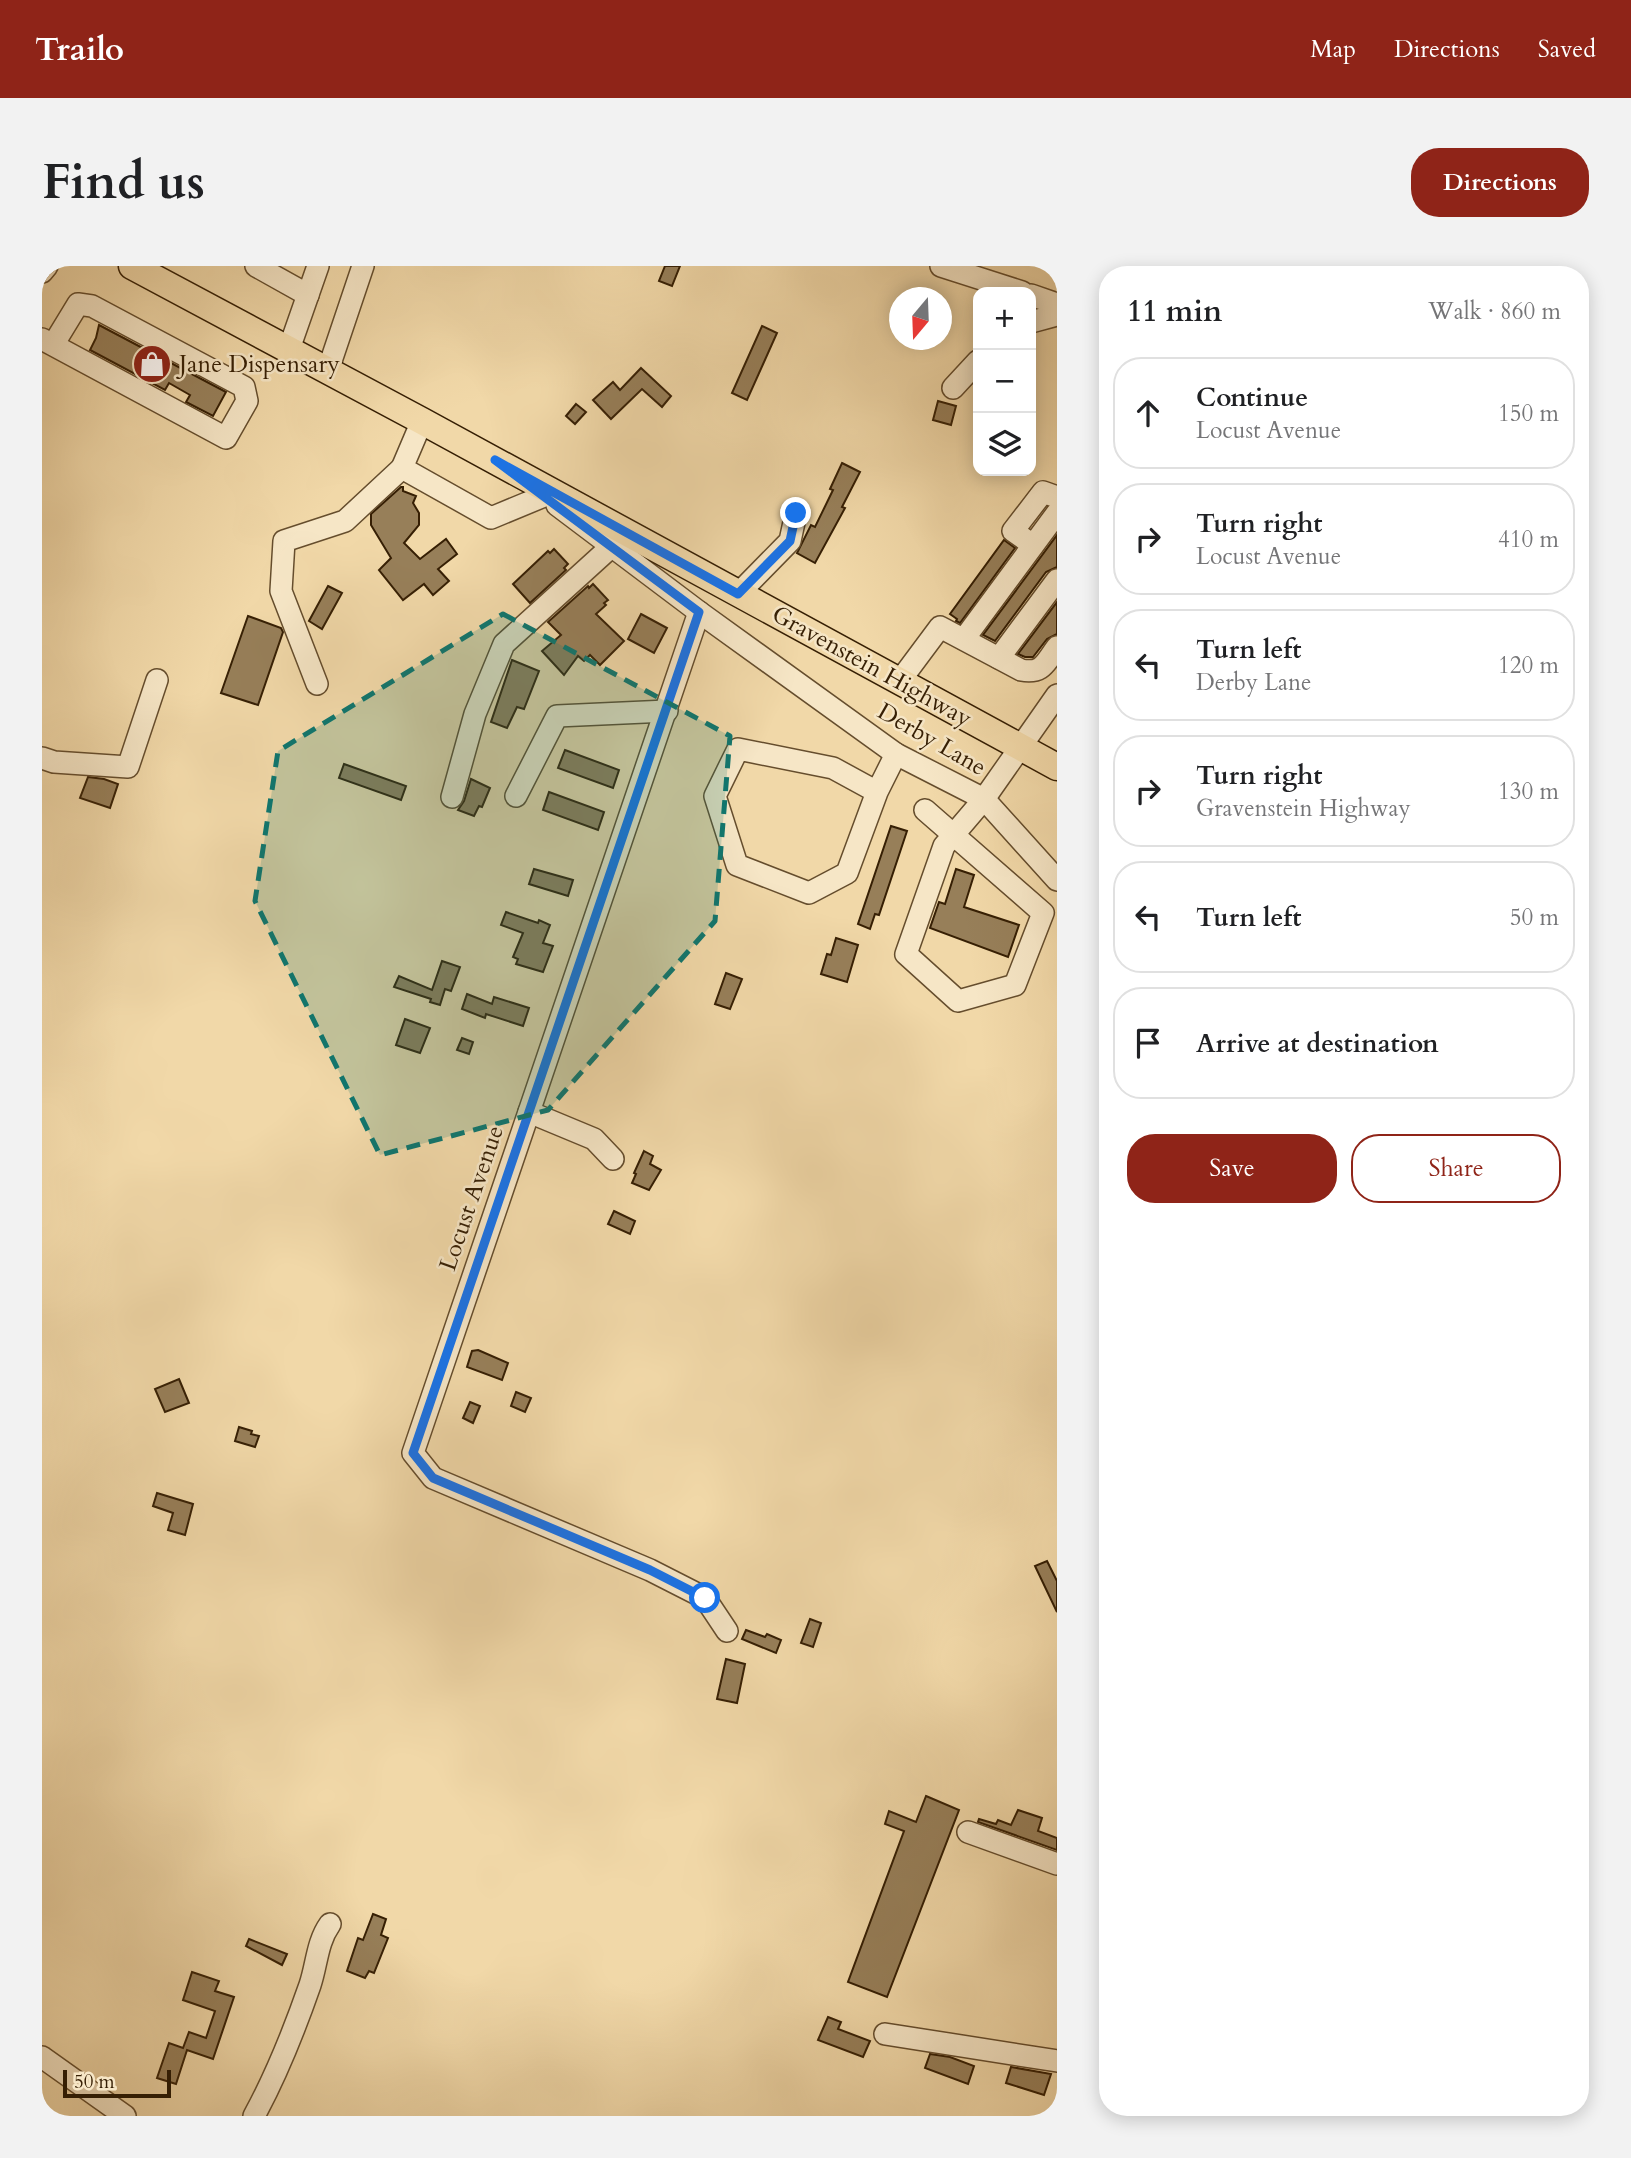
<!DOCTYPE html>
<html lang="en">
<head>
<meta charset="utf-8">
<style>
  body { margin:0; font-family:Cardo,serif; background:#f2f2f2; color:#202124 }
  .controls { position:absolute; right:21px; top:21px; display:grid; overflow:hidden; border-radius:14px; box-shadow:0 4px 18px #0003 }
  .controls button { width:63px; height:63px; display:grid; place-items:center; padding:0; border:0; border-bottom:2px solid #e0e0e0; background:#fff; color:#202124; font:35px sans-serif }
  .compass { position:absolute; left:847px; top:21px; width:63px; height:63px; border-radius:50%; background:#fff; box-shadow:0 4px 18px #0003; rotate:199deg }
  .scale { position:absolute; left:21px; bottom:18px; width:108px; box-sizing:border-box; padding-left:7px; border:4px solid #361f04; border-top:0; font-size:19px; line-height:24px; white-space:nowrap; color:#361f04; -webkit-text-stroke:5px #f6e6c6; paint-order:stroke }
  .stop { position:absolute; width:21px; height:21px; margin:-16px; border:5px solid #1a73e8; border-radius:50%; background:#fff }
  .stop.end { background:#1a73e8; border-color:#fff; box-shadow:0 2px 7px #0008 }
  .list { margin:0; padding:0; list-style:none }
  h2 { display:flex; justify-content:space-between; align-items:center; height:91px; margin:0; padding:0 28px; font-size:30px }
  h2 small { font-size:23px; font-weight:400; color:#757577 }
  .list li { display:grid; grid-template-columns:46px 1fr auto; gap:21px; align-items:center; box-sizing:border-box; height:112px; margin:0 14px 14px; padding:0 14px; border:2px solid #e0e0e0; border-radius:28px }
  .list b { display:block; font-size:26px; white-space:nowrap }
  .list p { margin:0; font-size:23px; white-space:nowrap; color:#757577 }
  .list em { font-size:23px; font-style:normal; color:#757577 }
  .actions { display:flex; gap:14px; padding:21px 28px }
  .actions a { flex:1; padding:16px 0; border:2px solid #8f2418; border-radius:28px; text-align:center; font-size:24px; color:#8f2418 }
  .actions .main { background:#8f2418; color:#fff }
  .icon { flex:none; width:38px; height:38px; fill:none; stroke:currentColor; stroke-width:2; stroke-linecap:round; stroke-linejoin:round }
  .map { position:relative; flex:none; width:1015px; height:1850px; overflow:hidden; border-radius:28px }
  header { display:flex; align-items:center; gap:42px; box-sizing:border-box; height:98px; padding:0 35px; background:#8f2418; color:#fff }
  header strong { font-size:33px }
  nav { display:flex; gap:38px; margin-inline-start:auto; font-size:24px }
  .intro { display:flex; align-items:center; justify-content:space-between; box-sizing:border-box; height:168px; padding:0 42px }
  h1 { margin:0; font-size:49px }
  .button { padding:18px 32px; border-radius:28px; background:#8f2418; color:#fff; font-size:24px; font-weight:700 }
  main { display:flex; gap:42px; padding:0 42px }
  aside { flex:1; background:#fff; border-radius:28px; box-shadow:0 4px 18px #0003 }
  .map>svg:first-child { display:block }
  .building { fill:#977f59; stroke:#361f04; stroke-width:2 }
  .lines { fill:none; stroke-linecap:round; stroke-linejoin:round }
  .minor-casing { stroke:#654d2d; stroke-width:24 }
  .major-casing { stroke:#361f04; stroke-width:29 }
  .minor { stroke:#f6e6c6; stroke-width:21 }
  .major { stroke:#f1d8a8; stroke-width:26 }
  .route { stroke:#1a73e8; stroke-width:9 }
  .marked { fill:#0f766e; fill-opacity:0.2; stroke:#0f766e; stroke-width:5; stroke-dasharray:14 9; stroke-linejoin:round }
  .labels { text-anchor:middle; stroke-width:5; stroke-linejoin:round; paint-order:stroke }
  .poi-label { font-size:24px; fill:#361f04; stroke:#f6e6c6; text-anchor:start }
  .street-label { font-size:24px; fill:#361f04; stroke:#f6e6c6 }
</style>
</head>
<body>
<header>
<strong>Trailo</strong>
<nav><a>Map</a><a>Directions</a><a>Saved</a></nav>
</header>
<div class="intro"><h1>Find us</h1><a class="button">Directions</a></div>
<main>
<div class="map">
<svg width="1015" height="1850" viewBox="0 0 1015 1850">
  <rect width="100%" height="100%" fill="#f1d8a8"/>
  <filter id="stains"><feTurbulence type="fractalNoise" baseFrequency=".00286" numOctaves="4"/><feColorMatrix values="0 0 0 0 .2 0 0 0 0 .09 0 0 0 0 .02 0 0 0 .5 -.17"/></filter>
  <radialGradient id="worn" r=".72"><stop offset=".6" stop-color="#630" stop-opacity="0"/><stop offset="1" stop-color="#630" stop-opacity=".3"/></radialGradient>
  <g class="building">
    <path d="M623,0H638L630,20L617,15Z"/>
    <path d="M57,59L184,126L171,150L144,136L148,129L127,117L123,124L48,84L54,72Z"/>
    <path d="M720,60L735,67L705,134L690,127Z"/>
    <path d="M599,102L629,130L620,141L600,123L569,153L551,134L571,116L578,124Z"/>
    <path d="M896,135L914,140L909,159L891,154Z"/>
    <path d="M534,138L544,146L533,158L524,150Z"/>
    <path d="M800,197L818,206L800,241L803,242L773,297L755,287L769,259L773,261L791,224L788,223Z"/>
    <path d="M359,221H361V225L374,230L371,237L377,247V259L362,277L378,293L404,273L415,288L396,303L407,315L391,329L382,318L361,334L337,304L349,292L329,259V248Z"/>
    <path d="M1015,269V301L1004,306L953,375L941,369Z"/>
    <path d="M962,274L973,282L918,357L914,355L915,353L908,348Z"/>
    <path d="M512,283L526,298L522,302L524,304L488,337L471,318L506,285L508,287Z"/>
    <path d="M551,318L566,334L562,337L564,339L554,348L582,375L558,399L548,389L542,395L536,390L522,409L500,385L519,369L506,356L546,320L547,322Z"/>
    <path d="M286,320L300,327L280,363L267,355Z"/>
    <path d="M1015,336V368L1005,373L991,391H983L976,388Z"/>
    <path d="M599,348L625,362L612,387L586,373Z"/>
    <path d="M206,350L239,362L241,366L216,439L179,427Z"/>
    <path d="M470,394L497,405L482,443L475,441L465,462L449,456Z"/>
    <path d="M523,484L577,504L571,522L516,502Z"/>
    <path d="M302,498L364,520L359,534L297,512Z"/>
    <path d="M46,511L62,513L76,518L68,542L38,532Z"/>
    <path d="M429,513L448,522L440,541L437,540L432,550L416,544L422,535Z"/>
    <path d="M507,526L562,546L556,564L501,544Z"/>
    <path d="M849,560L865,565L837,649L833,648L828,663L816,658Z"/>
    <path d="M492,603L531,614L526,630L487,618Z"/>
    <path d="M914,603L932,609L922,641L977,659L966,691L888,662L897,636L903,638Z"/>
    <path d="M464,646L496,657L497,654L508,659L501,677L511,680L501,706L474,698L476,693L471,691L481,667L459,659Z"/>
    <path d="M794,672L816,679L805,716L779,708L785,688L789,689Z"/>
    <path d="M400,695L418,701L409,725L403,723L398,739L388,736L389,733L352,721L357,710L390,724Z"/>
    <path d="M684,707L700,713L688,743L673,738Z"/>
    <path d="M425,728L450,738L452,731L487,742L481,760L444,748L443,752L420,743Z"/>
    <path d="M363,753L388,762L378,787L354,779Z"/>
    <path d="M420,772L431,776L427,788L415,784Z"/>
    <path d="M602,885L611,890L608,898L619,904L607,924L590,917L594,908L592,907Z"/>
    <path d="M572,945L593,955L588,968L566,958Z"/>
    <path d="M436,1084L466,1097L460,1114L425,1101L430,1085Z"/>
    <path d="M137,1113L147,1137L123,1146L113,1123Z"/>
    <path d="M474,1126L489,1132L483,1146L469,1140Z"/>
    <path d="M428,1136L438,1140L431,1157L421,1152Z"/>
    <path d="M197,1161L210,1165L209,1168L217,1170L213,1181L193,1175Z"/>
    <path d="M115,1227L151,1238L143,1269L126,1264L131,1247L111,1240Z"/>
    <path d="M1005,1295L1015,1315V1346L993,1300Z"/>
    <path d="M768,1353L779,1357L771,1381L759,1377Z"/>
    <path d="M704,1364L723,1371L725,1368L739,1374L734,1387L700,1373Z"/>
    <path d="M684,1393L703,1398L695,1437L675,1433Z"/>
    <path d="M884,1530L917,1544L845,1731L806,1716L862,1565L843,1558L847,1545L874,1556Z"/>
    <path d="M976,1544L1000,1552L996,1565L1015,1572V1584L936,1556L937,1553L954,1558L956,1554L969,1559Z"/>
    <path d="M331,1648L344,1653L339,1669L346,1672L332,1707L327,1705L323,1712L305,1705L316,1672L321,1674Z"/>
    <path d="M207,1673L245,1688L240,1699L204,1680Z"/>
    <path d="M150,1706L177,1715L173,1725L192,1731L171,1793L145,1784L134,1818L115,1812L127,1777L141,1782L147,1766L164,1772L173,1745L141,1734Z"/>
    <path d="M786,1751L799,1756L796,1763L828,1775L821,1791L776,1774Z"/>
    <path d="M888,1788L908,1791L932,1800L926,1818L883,1802Z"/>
    <path d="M969,1801L1009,1808L1002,1829L964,1817Z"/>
  </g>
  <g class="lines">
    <defs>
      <g id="minor">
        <path d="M214,0L266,29"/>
        <path d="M899,0L980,26"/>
        <path d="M0,6L5,0"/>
        <path d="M989,29L1015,38"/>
        <path d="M989,56L1015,49"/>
        <path d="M0,73L11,79L184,172L205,135L202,121L50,40L36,38L11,79"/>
        <path d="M247,83L276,0"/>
        <path d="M286,104L321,0"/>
        <path d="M911,122L936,95"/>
        <path d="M380,155L360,202L449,252L502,230"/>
        <path d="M515,239L657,346L854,488L942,533L1015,614"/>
        <path d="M991,279L971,265L1001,226L1015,231"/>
        <path d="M696,328L748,275L754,247"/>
        <path d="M657,346L371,1187L391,1212L608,1304L663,1332L685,1365"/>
        <path d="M922,373L1015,247"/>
        <path d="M957,392L1015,314"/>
        <path d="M857,416L898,361L979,404C1001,408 1003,397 1015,381"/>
        <path d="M275,418L239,325L242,275L303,255L360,202"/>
        <path d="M0,492L12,496L86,501L115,414"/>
        <path d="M835,526L791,502L696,483L673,530L695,599L767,627L805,607L835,526L854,488"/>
        <path d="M474,530L515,450L625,445"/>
        <path d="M410,531L433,448L462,378L570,280"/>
        <path d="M883,544L1001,647L973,719L916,735L864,688L902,580L942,533L1015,429"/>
        <path d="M487,846L552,873L571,893"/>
        <path d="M926,1566L1015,1598"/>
        <path d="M843,1768L1015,1795"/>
        <path d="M0,1791L83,1850"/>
        <path d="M212,1850C235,1808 252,1765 268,1719C275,1698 275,1676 288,1658"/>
      </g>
      <path id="major" d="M90,0L380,155L1015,501"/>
    </defs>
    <use href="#minor" class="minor-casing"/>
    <use href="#major" class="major-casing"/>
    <use href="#minor" class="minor"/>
    <use href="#major" class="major"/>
  </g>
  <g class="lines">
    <path class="route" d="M663,1332L608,1304L391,1212L371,1187L657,346L453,194L696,328L748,275L754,247"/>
  </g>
  <path class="marked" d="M461,348L688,470L673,655L506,844L338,889L213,635L236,485Z"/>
  <defs>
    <symbol id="shop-disc" viewBox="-11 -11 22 22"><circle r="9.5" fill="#8f2418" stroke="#f6e6c6"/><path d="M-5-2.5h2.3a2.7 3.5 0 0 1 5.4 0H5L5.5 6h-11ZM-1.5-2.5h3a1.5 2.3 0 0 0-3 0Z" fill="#fff"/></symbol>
  </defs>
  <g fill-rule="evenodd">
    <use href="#shop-disc" x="88" y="76" width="44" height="44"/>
  </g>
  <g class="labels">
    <g class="poi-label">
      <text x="137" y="106">Jane Dispensary</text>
    </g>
    <g class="street-label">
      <text transform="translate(830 400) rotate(29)" y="8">Gravenstein Highway</text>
      <text transform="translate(890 473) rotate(30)" y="8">Derby Lane</text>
      <text transform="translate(429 932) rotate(-71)" y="8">Locust Avenue</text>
    </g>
  </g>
  <rect width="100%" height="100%" filter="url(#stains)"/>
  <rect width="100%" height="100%" fill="url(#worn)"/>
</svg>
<div class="controls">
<button>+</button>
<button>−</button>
<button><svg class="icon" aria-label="layers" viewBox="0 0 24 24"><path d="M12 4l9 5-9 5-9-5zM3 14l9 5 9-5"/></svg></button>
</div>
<svg class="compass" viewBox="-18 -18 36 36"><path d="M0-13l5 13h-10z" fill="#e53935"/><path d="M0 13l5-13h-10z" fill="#757577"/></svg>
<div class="scale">50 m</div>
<div class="stop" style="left:663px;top:1332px"></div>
<div class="stop end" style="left:754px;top:247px"></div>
</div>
<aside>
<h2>11 min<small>Walk · 860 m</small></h2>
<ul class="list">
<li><svg class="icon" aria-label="ahead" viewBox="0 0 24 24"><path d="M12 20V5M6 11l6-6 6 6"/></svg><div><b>Continue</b><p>Locust Avenue</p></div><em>150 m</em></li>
<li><svg class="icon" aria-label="right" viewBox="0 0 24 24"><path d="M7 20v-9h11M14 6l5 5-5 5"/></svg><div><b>Turn right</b><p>Locust Avenue</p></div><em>410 m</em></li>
<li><svg class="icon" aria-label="left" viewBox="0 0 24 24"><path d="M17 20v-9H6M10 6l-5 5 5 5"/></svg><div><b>Turn left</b><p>Derby Lane</p></div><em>120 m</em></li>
<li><svg class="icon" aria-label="right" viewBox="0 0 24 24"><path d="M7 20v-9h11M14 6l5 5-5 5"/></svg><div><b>Turn right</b><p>Gravenstein Highway</p></div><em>130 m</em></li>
<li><svg class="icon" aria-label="left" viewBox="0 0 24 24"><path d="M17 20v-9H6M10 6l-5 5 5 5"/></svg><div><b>Turn left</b></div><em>50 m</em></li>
<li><svg class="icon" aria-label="arrive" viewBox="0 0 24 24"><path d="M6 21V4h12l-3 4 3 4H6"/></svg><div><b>Arrive at destination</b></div></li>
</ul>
<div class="actions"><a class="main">Save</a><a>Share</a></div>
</aside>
</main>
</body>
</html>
